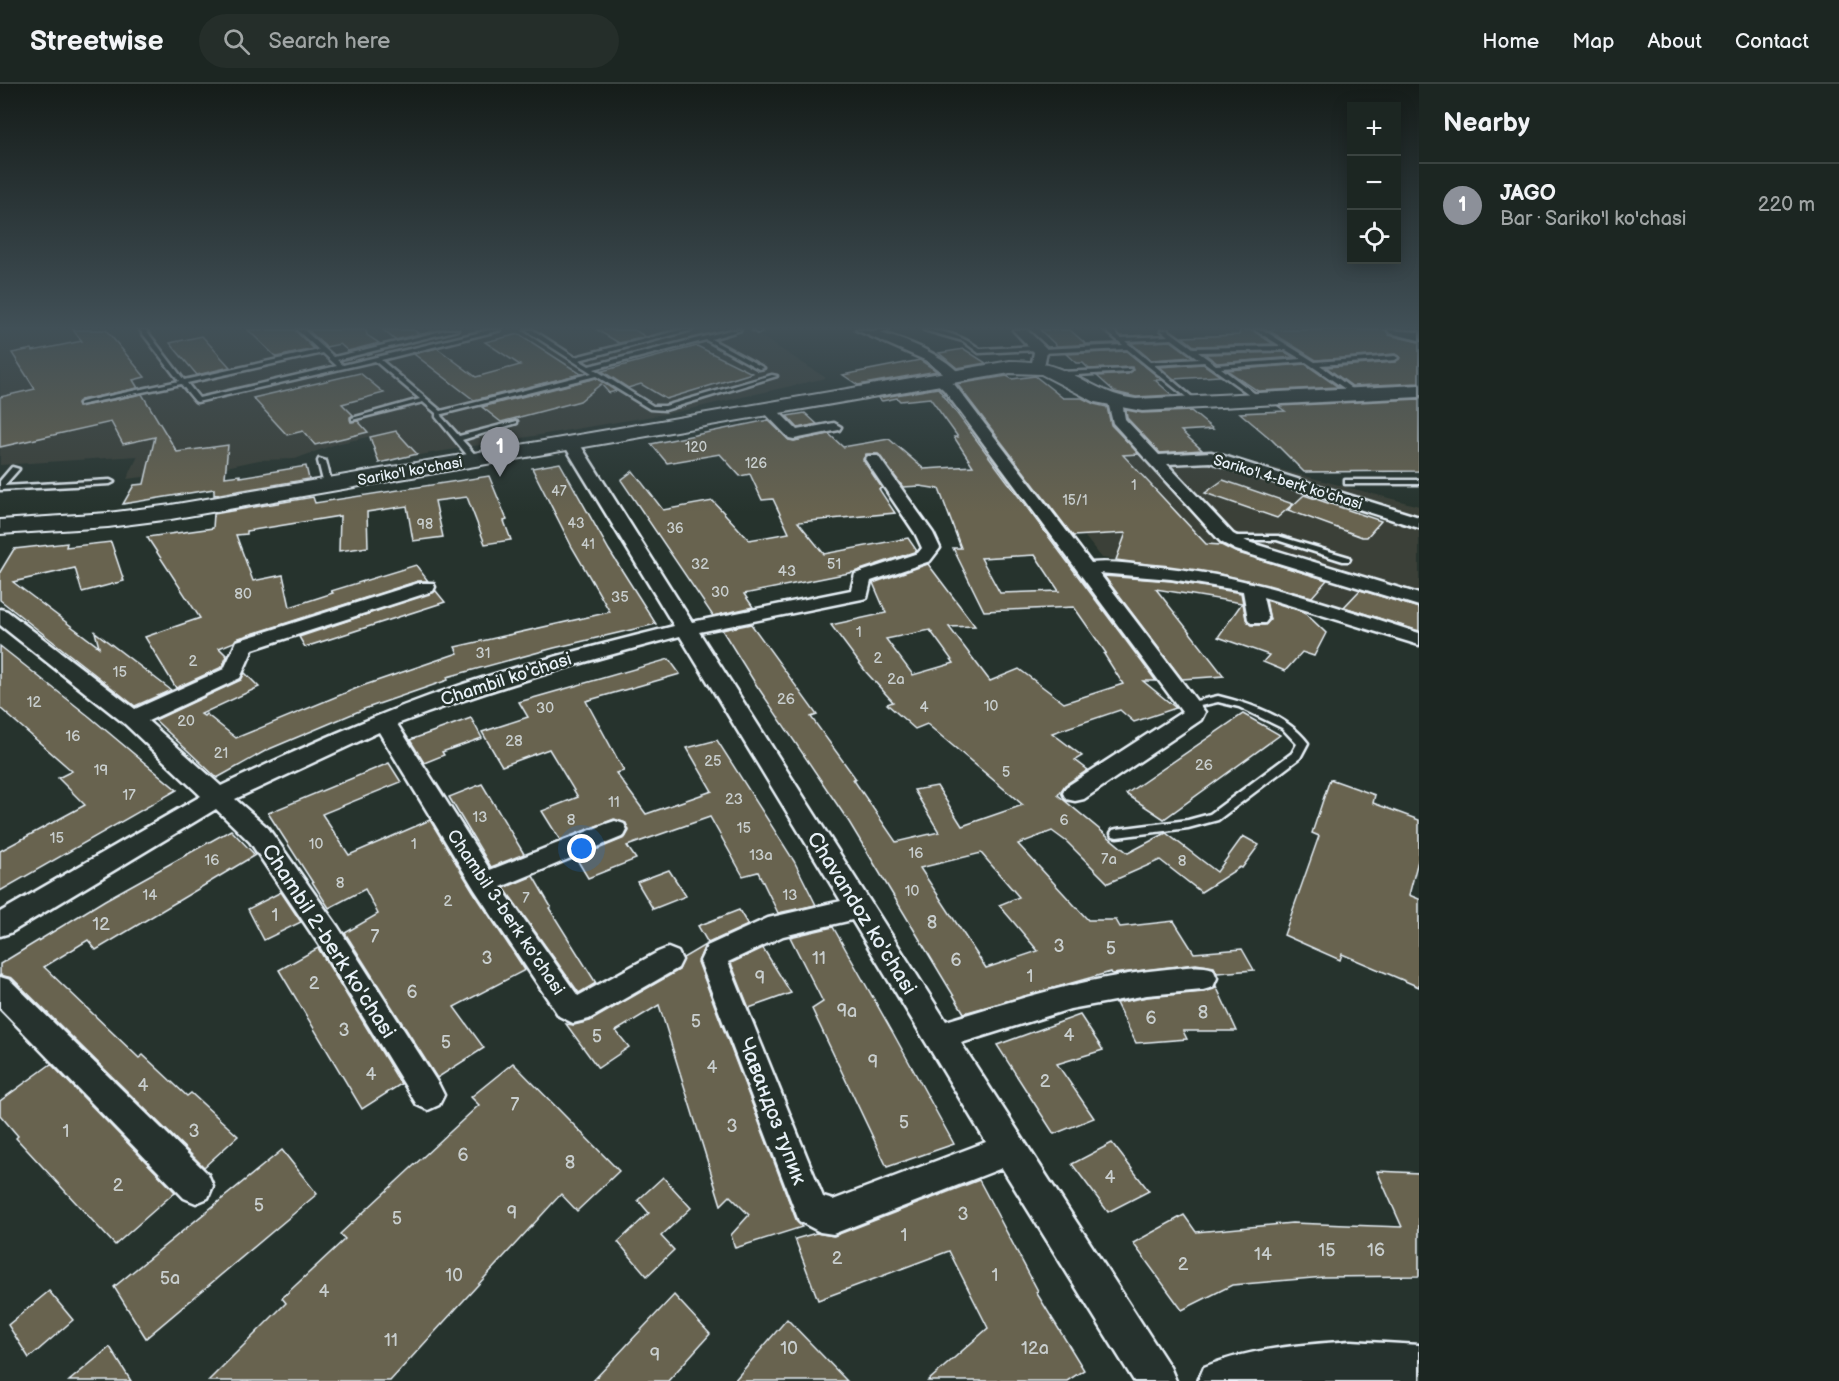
<!DOCTYPE html>
<html lang="en">
<head>
<meta charset="utf-8">
<style>
  body { margin:0; font-family:"Balsamiq Sans",sans-serif; background:#252e2a; color:#f1f3f6 }
  .controls { position:absolute; right:18px; top:18px; display:grid; overflow:hidden; border-radius:0px; box-shadow:0 3px 15px #0003 }
  .controls button { width:54px; height:54px; display:grid; place-items:center; padding:0; border:0; border-bottom:2px solid #3a4340; background:#1c2622; color:#f1f3f6; font:30px sans-serif }
  .you { position:absolute; left:582px; top:765px; width:21px; height:21px; margin:-15px; border:4px solid #fff; border-radius:50%; background:#1a73e8; box-shadow:0 0 0 9px #1a73e833 }
  .badge { display:grid; place-items:center; width:39px; height:39px; border-radius:50%; background:#8c9099; color:#fff; font-size:20px; font-weight:700 }
  .pin { position:absolute; translate:-50% -50px; filter:drop-shadow(0 2px 3px #0008) }
  .pin::after { content:''; position:absolute; top:32px; width:21px; height:18px; background:inherit; clip-path:polygon(0 0,100% 0,50% 100%) }
  .list { margin:0; padding:0; list-style:none }
  h2 { display:flex; justify-content:space-between; align-items:center; height:78px; margin:0; padding:0 24px; font-size:26px }
  h2 small { font-size:20px; font-weight:400; color:#a0a5a5 }
  .list li { display:grid; grid-template-columns:39px 1fr auto; gap:18px; align-items:center; box-sizing:border-box; height:84px; padding:0 24px; border-top:2px solid #3a4340 }
  .list b { display:block; font-size:22px; white-space:nowrap }
  .list p { margin:0; font-size:20px; white-space:nowrap; color:#a0a5a5 }
  .list em { font-size:20px; font-style:normal; color:#a0a5a5 }
  .icon { flex:none; width:33px; height:33px; fill:none; stroke:currentColor; stroke-width:2; stroke-linecap:round; stroke-linejoin:round }
  .map { position:relative; flex:none; width:1419px; height:1297px; overflow:hidden }
  header { display:flex; align-items:center; gap:36px; box-sizing:border-box; height:84px; padding:0 30px; background:#1c2622; border-bottom:2px solid #3a4340 }
  header strong { font-size:28px }
  nav { display:flex; gap:33px; margin-inline-start:auto; font-size:21px }
  .search { width:420px; height:54px; background:#252e2a; display:flex; align-items:center; gap:15px; box-sizing:border-box; padding:0 21px; border-radius:33px; color:#a0a5a5; font-size:22px }
  main { display:flex }
  aside { flex:1; background:#1c2622 }
  .map>svg:first-child { display:block }
  .built { fill:#3a4138 }
  .building { fill:#676350; stroke:#e8f1f8; stroke-width:1.5; fill-rule:evenodd }
  .lines { fill:none; stroke-linecap:round; stroke-linejoin:round }
  .service-casing { stroke:#e8f1f8; stroke-width:5 }
  .minor-casing { stroke:#e8f1f8; stroke-width:5 }
  .secondary-casing { stroke:#e8f1f8; stroke-width:4 }
  .service { fill:#26332d; fill-rule:evenodd }
  .minor { fill:#26332d; fill-rule:evenodd }
  .secondary { fill:#26332d; fill-rule:evenodd }
  .labels { text-anchor:middle; stroke-width:5; stroke-linejoin:round; paint-order:stroke }
  .far-number-label { font-size:14px; fill:#c8cece }
  .far-street-label { font-size:15px; fill:#e8f1f8; stroke:#26332d }
  .number-label { font-size:15px; fill:#c8cece }
  .street-label { font-size:18px; fill:#e8f1f8; stroke:#26332d }
  .near-number-label { font-size:18px; fill:#c8cece }
  .near-street-label { font-size:21px; fill:#e8f1f8; stroke:#26332d }
</style>
</head>
<body>
<header>
<strong>Streetwise</strong>
<div class="search"><svg class="icon" aria-label="search" viewBox="0 0 24 24"><circle cx="10" cy="10" r="6"/><path d="M15 15l6 6"/></svg>Search here</div>
<nav><a>Home</a><a>Map</a><a>About</a><a>Contact</a></nav>
</header>
<main>
<div class="map">
<svg width="1419" height="1297" viewBox="0 0 1419 1297">
  <rect width="100%" height="100%" fill="#26332d"/>
  <filter id="ink" filterUnits="userSpaceOnUse"><feTurbulence type="fractalNoise" baseFrequency=".0167" numOctaves="2"/><feDisplacementMap in="SourceGraphic" scale="12" xChannelSelector="R" yChannelSelector="G"/><feConvolveMatrix kernelMatrix="1 2 1 2 8 2 1 2 1" color-interpolation-filters="sRGB"/></filter>
  <g filter="url(#ink)">
    <g class="built">
      <path d="M0,246H777L759,251L826,294L677,328L402,374L381,350L336,360L295,375L259,376L226,383L127,395L138,372L0,381Z"/>
      <path d="M1138,342L1145,350L1419,422V548L1258,497L1102,474L1003,351Z"/>
    </g>
    <g class="building">
      <path d="M73,246H106L145,293L133,296L138,304L81,316L77,319L78,323L142,310L177,368L228,361L225,393L240,391V393L306,382L309,395L214,411V405L123,420L134,401L144,400L155,353L123,360L111,338L0,363V313L35,305L12,269L32,265L33,267L82,257Z"/>
      <path d="M248,246H295L314,265L276,273Z"/>
      <path d="M308,246H366L367,251L379,259L348,267L340,260L326,263Z"/>
      <path d="M383,246H414L419,250L395,256Z"/>
      <path d="M597,246H635L646,253L619,259Z"/>
      <path d="M1040,246H1070L1086,260L1117,259L1057,262Z"/>
      <path d="M1240,246H1253L1273,260L1194,262L1183,253L1239,251Z"/>
      <path d="M1268,246H1386L1389,251L1419,258V299L1352,302L1326,283L1395,278L1400,273L1395,270L1316,276Z"/>
      <path d="M519,250L581,290L474,316L414,270L437,264L476,293L520,281L485,258Z"/>
      <path d="M202,252L230,283L197,291L170,259Z"/>
      <path d="M1171,257L1193,273L1151,276L1131,259Z"/>
      <path d="M697,262L752,289L666,315L641,300L628,304L602,287Z"/>
      <path d="M964,265L986,279L957,284L939,269Z"/>
      <path d="M1126,267L1162,296H1155L1172,311L1136,313L1115,308L1097,292L1128,290L1133,286L1132,283L1089,285L1083,279H1076L1066,270Z"/>
      <path d="M1285,268L1294,273L1217,279L1205,270Z"/>
      <path d="M920,276L937,287L858,301L843,291Z"/>
      <path d="M1203,280L1220,292L1174,295L1160,283Z"/>
      <path d="M1305,280L1338,303L1258,307L1227,286Z"/>
      <path d="M360,289L384,309L342,320L353,331L350,333L351,338L358,337L368,348L315,361L303,347L287,351L253,314Z"/>
      <path d="M1007,292L1012,295L1035,292L1063,314H1082L1094,320L1107,323L1111,341L1139,370L1123,371L1206,460L1221,461L1235,468L1327,496L1312,513L1220,490L1116,476L1126,449L1073,452L957,300Z"/>
      <path d="M596,294L616,307L609,309L601,300L580,317L501,338L482,323Z"/>
      <path d="M938,304L1156,597H1143L1176,624L1134,638L1120,626L1052,649L1082,672L1075,676L1088,686L1065,701L1058,711L1128,769L1166,749L1217,788L1243,752L1259,761L1242,784L1240,783L1201,808L1160,776L1108,799L1067,758L1052,747L1018,760L1088,836H1116L1120,843L1174,837L1194,869L1242,865L1254,886L1217,889L1214,883L1196,880L1112,890L1111,888L964,929L849,738L755,599L722,546L751,540L817,631L811,633L856,695H853L896,758L939,748L914,706L937,702L962,742L1023,721L927,640L915,645L887,620L893,618L866,588L831,541L886,529L873,499L928,480L975,542L949,543L990,597L1019,585L1064,619L1123,600L1104,570L1106,569L1074,523L984,527L953,464H961L939,405L920,402L903,403L878,370H866L863,376L882,404L879,405L895,429L798,438L824,470L908,454L917,467L854,488L744,510L753,523L713,532L621,396L633,387L663,426L713,417L749,456L789,449L773,415L762,416L750,390L740,392L720,370L667,379L651,360L768,336L789,356L794,357L829,350L843,363L889,355L924,385L973,382L954,353H958L930,314L900,317L897,314L882,317L878,314ZM1035,471L1059,507L1000,509L981,474ZM930,546L954,579L913,591L886,555ZM981,769L1019,813L999,821L1038,867L986,884L920,784Z"/>
      <path d="M1419,315V387L1304,388L1272,356L1240,329L1285,327L1278,322Z"/>
      <path d="M1126,326L1142,329L1191,327L1213,345L1181,347L1202,366L1160,369L1127,334Z"/>
      <path d="M805,329L817,340L798,344L787,332Z"/>
      <path d="M396,347L417,370L379,379L370,353Z"/>
      <path d="M560,379L609,466L656,540L554,564L447,593L448,596L364,625L267,666L217,694L155,636L241,596L245,589L259,603L201,630L204,632L206,630L236,654L362,602L458,569L455,563L610,528L572,463L532,384Z"/>
      <path d="M489,392L507,436L504,437L511,456L485,460L467,413L435,417L443,453L413,457L407,422L367,428L368,463L339,467L340,432L247,447V450L236,451L253,497L283,491L290,523L333,509L331,507L416,481L428,497H418L236,555L234,558L219,564L227,572L222,583L176,604L145,553L200,534L147,453L213,444L214,430L313,413L315,419Z"/>
      <path d="M1223,396L1293,420L1277,434L1205,409Z"/>
      <path d="M1304,411L1381,437L1367,453H1362L1288,426Z"/>
      <path d="M111,458L124,497L82,508L75,484L13,498L99,563L95,548L171,606L135,622L0,516V488L14,465L67,459L66,463Z"/>
      <path d="M1104,492L1171,497L1241,509L1246,535L1251,541H1265L1270,536L1266,516L1304,528L1326,549L1314,572L1302,568L1285,587L1263,578L1269,571L1218,553L1242,519L1156,505L1224,592L1182,595Z"/>
      <path d="M1360,506L1419,524V547L1344,523Z"/>
      <path d="M436,507L445,518L305,563L299,553Z"/>
      <path d="M0,562L90,633L177,706L0,807V767L85,721L58,694L72,687L0,624Z"/>
      <path d="M669,575L680,590L586,617L624,687L616,689L646,730L712,707L687,664L717,656L794,777L816,821L778,829L758,788L743,792L710,733L627,762L636,775L588,794L576,774L625,754L629,747L626,739L614,735L560,756L542,727L578,713L549,665L502,682L482,648L528,633L519,618Z"/>
      <path d="M1243,630L1280,651L1164,735L1126,710Z"/>
      <path d="M471,634L482,654L442,668L444,671L424,679L410,656Z"/>
      <path d="M389,679L401,698L322,730L349,771L430,736L473,807L525,886L454,923L484,964L437,994L345,849L378,830L365,805L329,824L268,729Z"/>
      <path d="M1330,695L1375,711L1373,719L1419,736V773L1409,811L1419,815V903L1342,870L1340,876L1284,851L1319,752L1312,749Z"/>
      <path d="M482,700L524,770L491,783L449,713Z"/>
      <path d="M231,746L255,771L96,866L88,856L44,883L139,974L143,971L187,1012L191,1009L238,1052L204,1083L12,894L0,891V880L105,816Z"/>
      <path d="M669,786L686,812L653,825L637,798Z"/>
      <path d="M533,792L551,823L549,824L596,899L579,909L504,804Z"/>
      <path d="M281,808L301,838L264,856L248,825Z"/>
      <path d="M739,826L748,841L708,859L698,842Z"/>
      <path d="M833,843L893,949L954,1060L887,1083L812,925L823,918L790,853Z"/>
      <path d="M705,861L698,878L797,1138L802,1143L735,1164L731,1151L749,1131L730,1112L721,1121L659,921L616,947L629,963L598,984L566,940L574,941L590,937L679,886L683,874Z"/>
      <path d="M318,864L401,1000L362,1025L279,886Z"/>
      <path d="M763,864L791,909L749,924L731,879Z"/>
      <path d="M1216,902L1237,947H1183L1187,955L1136,959L1116,919L1147,913L1204,908L1214,905Z"/>
      <path d="M1080,931L1103,966L1057,980L1094,1034L1054,1050L997,961Z"/>
      <path d="M513,979L619,1087L577,1127L561,1110L390,1297H208L286,1219L282,1214L345,1155L340,1150L479,1021L471,1013Z"/>
      <path d="M51,980L175,1108L115,1161L16,1054L18,1052L0,1031V1017Z"/>
      <path d="M1112,1059L1149,1107L1108,1128L1072,1080Z"/>
      <path d="M282,1066L317,1110L146,1254L114,1203Z"/>
      <path d="M1377,1087L1419,1089V1192L1324,1193L1232,1201L1182,1226L1133,1159L1184,1131L1196,1148L1292,1139L1402,1143Z"/>
      <path d="M663,1093L691,1124L661,1152L674,1166L647,1192L618,1158L649,1129L638,1116Z"/>
      <path d="M979,1096L1038,1207L1036,1208L1084,1286L1067,1297H928L988,1244L949,1167L818,1216L795,1155L816,1149L834,1152Z"/>
      <path d="M49,1207L73,1236L29,1274L8,1241Z"/>
      <path d="M674,1211L710,1250L668,1297H593Z"/>
      <path d="M787,1235L847,1297H734Z"/>
      <path d="M110,1263L131,1297H69Z"/>
    </g>
    <g class="lines">
      <defs>
        <g id="service">
          <path d="M140,246H146L184,296L319,266L297,246H304L334,273L446,246H458L337,276L343,281L489,246H501L381,276L441,327L592,289L525,246H533L575,273L680,246H692L579,276L589,282L730,246H741L711,255L764,284L759,285L706,256L594,285L653,322H665L772,291L777,292L665,326L650,325L596,292L442,330L441,332L459,352L517,337V339L462,356L479,375L475,377H472L436,333V329L423,318L352,336V334L420,315L375,277L197,318L195,317L181,300L79,321V319L81,318L179,297ZM323,269L337,282L199,314L187,299Z"/>
          <path d="M753,246H760L761,247L758,249Z"/>
          <path d="M878,246H889L872,252L869,250Z"/>
          <path d="M924,246C945,246 964,253 980,265L1037,262L1040,264L1037,266L979,269L963,257Z"/>
          <path d="M1105,246H1112L1121,254L1168,252L1161,246H1168L1193,264L1281,262L1255,246H1263L1315,278L1395,272L1398,274L1395,276L1320,281L1359,310L1360,311L1357,313L1306,278L1221,284L1262,315V317L1260,318L1204,278L1154,281L1198,318L1199,319L1196,321L1127,265L1041,269L1038,267L1041,265L1123,261ZM1172,255L1199,275L1150,278L1125,257ZM1286,266L1301,275L1216,281L1198,268Z"/>
          <path d="M1130,285L1131,286L1128,288L1060,292L1057,290L1060,288Z"/>
          <path d="M319,375L326,377L332,401L331,403L324,401L318,377Z"/>
          <path d="M12,383L19,385L4,402L110,396L114,398L110,400L0,406V397Z"/>
          <rect x="1345" y="396" width="74" height="4"/>
          <path d="M1224,452H1278L1349,473L1350,475L1349,477H1343L1277,456H1227L1223,454Z"/>
          <path d="M1218,612C1250,620 1287,631 1308,659L1300,674L1218,736L1188,744L1117,753L1113,752L1111,749L1113,746L1117,745L1188,736L1210,730L1292,669L1297,660L1282,644L1239,623L1218,618L1191,624L1186,621L1187,619Z"/>
        </g>
        <g id="minor">
          <path d="M856,246C886,246 942,268 962,292L960,295H950L927,277Z"/>
          <path d="M1013,246H1027L1046,264L1047,267L1043,287H1033L1031,284L1034,268Z"/>
          <path d="M1388,246L1419,248V256L1390,249Z"/>
          <path d="M939,291L954,300L1091,479C1111,477 1131,480 1151,482C1244,490 1331,521 1419,549V561L1263,513L1268,535L1265,539H1251L1248,535L1243,507L1171,495L1099,489L1205,628L1201,636L1084,715L1075,717L1066,715L1063,709L1066,703L1182,628L944,306L932,295L934,292Z"/>
          <path d="M1115,314L1122,318L1125,335L1159,371L1211,368L1419,433V444L1210,378L1167,380L1233,450L1248,458L1419,510V522L1236,466L1221,458L1113,339L1108,318Z"/>
          <path d="M768,321L773,322L797,346L834,339L841,343L839,346L794,355L789,354L761,325Z"/>
          <path d="M571,354L579,359L692,538L851,506L855,490L918,469L922,464L915,449L865,375L868,372H878L933,449L940,464L930,477L871,497L867,514L699,548L946,937C1019,915 1091,892 1167,885C1183,884 1198,880 1213,885L1217,894L1213,903L1203,906L1147,911L1070,925L961,959L1170,1283L1176,1297H1134L1002,1084L833,1150L820,1148L799,1137L700,877L707,862L768,834L841,817L680,552C584,577 490,605 397,640L490,786L606,740L615,737L624,740L627,746L624,752L501,803L578,912L658,868L668,864L678,868L682,876L678,884L589,935L573,939L559,932L475,806L379,648L235,715L268,744L338,843L439,1001L444,1011L439,1021L428,1026L417,1021L318,859L250,758L216,725L10,849L0,852V828L201,712L125,640L0,541V525L7,527L135,625L224,585L237,557L419,499H433L435,503L433,507L253,565L240,594L148,637L221,702C297,666 375,630 455,603C527,578 601,561 674,542L563,359ZM852,836L986,1058L833,1116L823,1113L728,878L783,852Z"/>
          <path d="M0,893L10,896L208,1090L213,1102L208,1114L196,1119L184,1114L0,924Z"/>
          <path d="M1351,1257L1419,1261V1297H1198L1204,1283C1250,1264 1302,1261 1351,1257Z"/>
        </g>
        <path id="secondary" d="M1010,277C1026,277 1042,278 1057,284C1086,294 1103,311 1136,315L1419,301V313L1142,327L1095,318L1041,290L1010,289L171,435L108,443L0,450V436L108,429L171,421Z"/>
      </defs>
      <use href="#service" class="service-casing"/>
      <use href="#minor" class="minor-casing"/>
      <use href="#secondary" class="secondary-casing"/>
      <use href="#service" class="service"/>
      <use href="#minor" class="minor"/>
      <use href="#secondary" class="secondary"/>
    </g>
  </g>
  <linearGradient id="sky" x2="0" y2="1"><stop stop-color="#151c19"/><stop offset="0.57" stop-color="#415057"/><stop offset="1" stop-color="#415057" stop-opacity="0"/></linearGradient>
  <rect width="1419" height="428" fill="url(#sky)"/>
  <g class="labels">
    <g class="far-number-label">
      <text x="696" y="368">120</text>
      <text x="756" y="384">126</text>
      <text x="1134" y="406">1</text>
      <text x="559" y="412">47</text>
      <text x="1075" y="421">15/1</text>
      <text x="576" y="444">43</text>
      <text x="425" y="445">98</text>
      <text x="675" y="449">36</text>
      <text x="588" y="465">41</text>
    </g>
    <g class="far-street-label">
      <text transform="translate(410 387) rotate(-10)" y="5">Sariko'l ko'chasi</text>
      <text transform="translate(1288 398) rotate(17)" y="5">Sariko'l 4-berk ko'chasi</text>
    </g>
    <g class="number-label">
      <text x="700" y="485">32</text>
      <text x="834" y="485">51</text>
      <text x="787" y="492">43</text>
      <text x="720" y="513">30</text>
      <text x="243" y="515">80</text>
      <text x="620" y="518">35</text>
      <text x="859" y="553">1</text>
      <text x="483" y="574">31</text>
      <text x="878" y="579">2</text>
      <text x="193" y="582">2</text>
      <text x="120" y="593">15</text>
      <text x="896" y="600">2a</text>
      <text x="786" y="620">26</text>
      <text x="34" y="623">12</text>
      <text x="991" y="627">10</text>
      <text x="924" y="628">4</text>
      <text x="545" y="629">30</text>
      <text x="186" y="642">20</text>
      <text x="73" y="657">16</text>
      <text x="514" y="662">28</text>
      <text x="221" y="674">21</text>
      <text x="713" y="682">25</text>
      <text x="1204" y="686">26</text>
      <text x="101" y="691">19</text>
      <text x="1006" y="693">5</text>
      <text x="129" y="716">17</text>
      <text x="734" y="720">23</text>
      <text x="614" y="723">11</text>
      <text x="480" y="738">13</text>
      <text x="571" y="741">8</text>
      <text x="1064" y="741">6</text>
      <text x="744" y="749">15</text>
      <text x="57" y="759">15</text>
      <text x="316" y="765">10</text>
      <text x="414" y="765">1</text>
      <text x="916" y="774">16</text>
      <text x="761" y="776">13a</text>
      <text x="1109" y="780">7a</text>
      <text x="212" y="781">16</text>
      <text x="1182" y="782">8</text>
      <text x="340" y="804">8</text>
      <text x="912" y="812">10</text>
      <text x="150" y="816">14</text>
      <text x="790" y="816">13</text>
      <text x="526" y="819">7</text>
      <text x="448" y="822">2</text>
    </g>
    <g class="street-label">
      <text transform="translate(506 595) rotate(-18)" y="6">Chambil ko'chasi</text>
      <text transform="translate(506 828) rotate(56)" y="6">Chambil 3-berk ko'chasi</text>
    </g>
    <g class="near-number-label">
      <text x="275" y="837">1</text>
      <text x="932" y="844">8</text>
      <text x="101" y="846">12</text>
      <text x="375" y="858">7</text>
      <text x="1059" y="868">3</text>
      <text x="1111" y="870">5</text>
      <text x="487" y="880">3</text>
      <text x="819" y="880">11</text>
      <text x="956" y="882">6</text>
      <text x="1030" y="898">1</text>
      <text x="760" y="900">9</text>
      <text x="314" y="905">2</text>
      <text x="412" y="914">6</text>
      <text x="847" y="933">9a</text>
      <text x="1203" y="934">8</text>
      <text x="1151" y="940">6</text>
      <text x="696" y="943">5</text>
      <text x="344" y="952">3</text>
      <text x="1069" y="957">4</text>
      <text x="597" y="958">5</text>
      <text x="446" y="964">5</text>
      <text x="873" y="984">9</text>
      <text x="712" y="989">4</text>
      <text x="371" y="996">4</text>
      <text x="1045" y="1003">2</text>
      <text x="143" y="1007">4</text>
      <text x="515" y="1026">7</text>
      <text x="904" y="1044">5</text>
      <text x="732" y="1048">3</text>
      <text x="66" y="1053">1</text>
      <text x="194" y="1053">3</text>
      <text x="463" y="1077">6</text>
      <text x="570" y="1084">8</text>
      <text x="1110" y="1099">4</text>
      <text x="118" y="1107">2</text>
      <text x="259" y="1127">5</text>
      <text x="512" y="1135">9</text>
      <text x="963" y="1136">3</text>
      <text x="397" y="1140">5</text>
      <text x="904" y="1157">1</text>
      <text x="1327" y="1172">15</text>
      <text x="1376" y="1172">16</text>
      <text x="1263" y="1176">14</text>
      <text x="837" y="1180">2</text>
      <text x="1183" y="1186">2</text>
      <text x="454" y="1197">10</text>
      <text x="995" y="1197">1</text>
      <text x="170" y="1200">5a</text>
      <text x="324" y="1213">4</text>
      <text x="391" y="1262">11</text>
      <text x="789" y="1270">10</text>
      <text x="1035" y="1270">12a</text>
      <text x="655" y="1277">9</text>
    </g>
    <g class="near-street-label">
      <text transform="translate(862 829) rotate(58)" y="7">Chavandoz ko'chasi</text>
      <text transform="translate(329 857) rotate(57)" y="7">Chambil 2-berk ko'chasi</text>
      <text transform="translate(773 1027) rotate(69)" y="7">Чавандоз тупик</text>
    </g>
  </g>
</svg>
<div class="controls">
<button>+</button>
<button>−</button>
<button><svg class="icon" aria-label="locate" viewBox="0 0 24 24"><circle cx="12" cy="12" r="6"/><path d="M12 2v4M12 18v4M2 12h4M18 12h4"/></svg></button>
</div>
<div class="you"></div>
<div class="pin badge" style="left:500px;top:393px">1</div>
</div>
<aside>
<h2>Nearby<small></small></h2>
<ul class="list">
<li><span class="badge">1</span><div><b>JAGO</b><p>Bar · Sariko'l ko'chasi</p></div><em>220 m</em></li>
</ul>
</aside>
</main>
</body>
</html>
